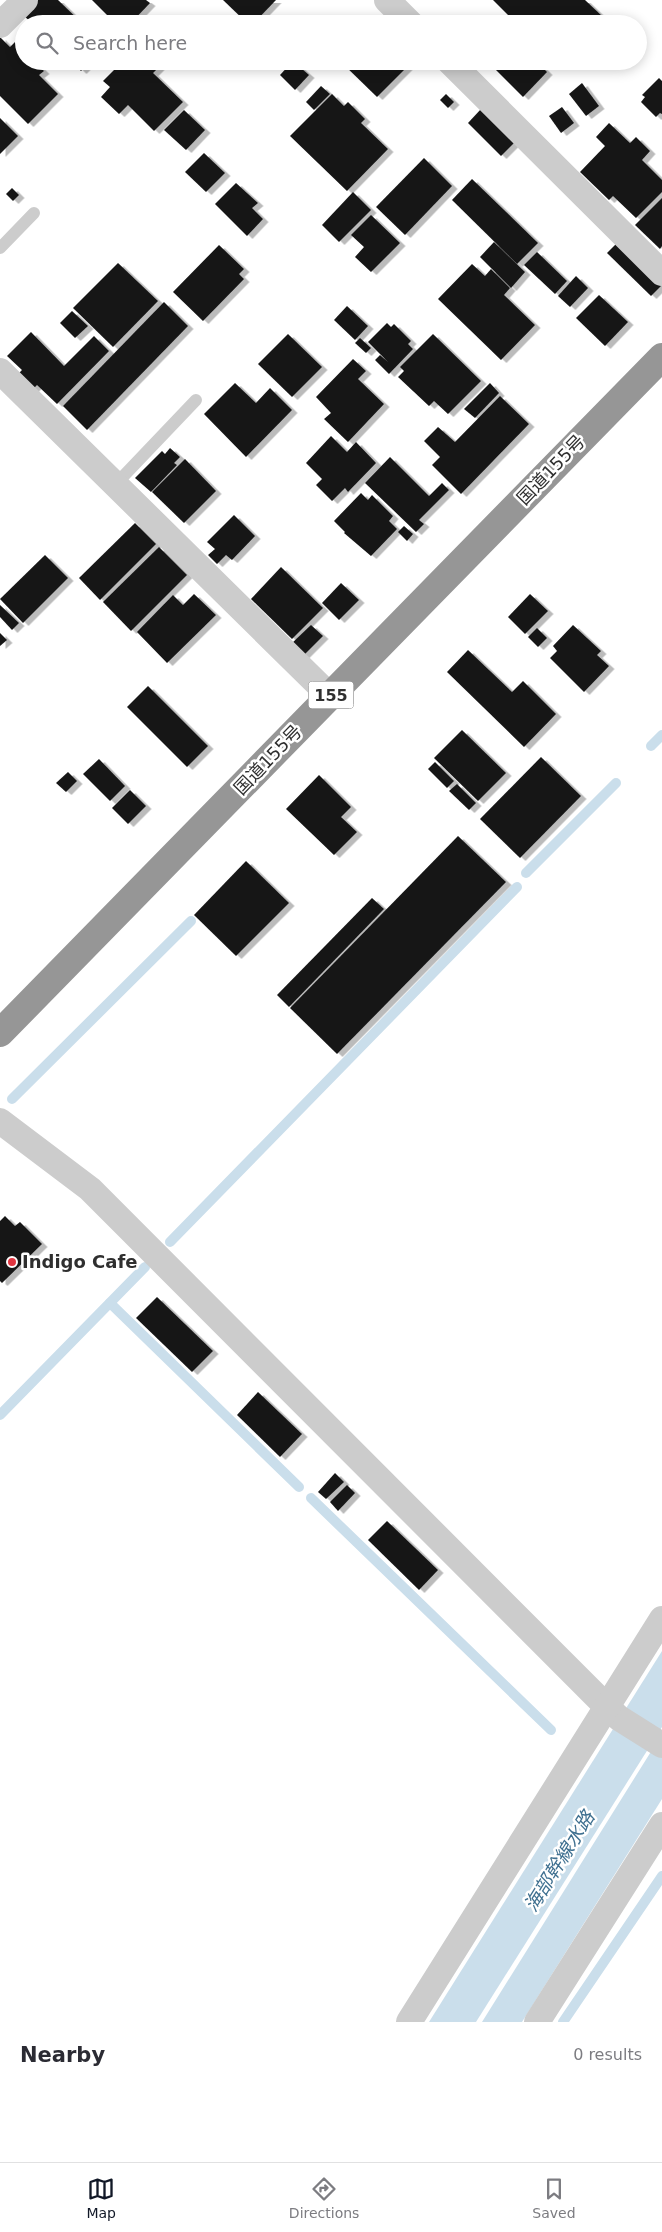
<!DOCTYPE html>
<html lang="en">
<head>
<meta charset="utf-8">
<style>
  body { margin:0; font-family:"DejaVu Sans","Noto Sans JP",sans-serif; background:#f7f7f7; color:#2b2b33 }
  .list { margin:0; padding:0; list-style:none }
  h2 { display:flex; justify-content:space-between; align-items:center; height:65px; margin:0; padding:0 20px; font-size:21px }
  h2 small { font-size:16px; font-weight:400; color:#7c7c81 }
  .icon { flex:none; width:28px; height:28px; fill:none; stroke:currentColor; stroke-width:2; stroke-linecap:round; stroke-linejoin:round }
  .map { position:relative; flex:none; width:662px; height:2022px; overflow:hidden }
  .search { position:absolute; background:#fff; box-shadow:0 2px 12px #0003; left:15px; right:15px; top:15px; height:55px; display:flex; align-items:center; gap:12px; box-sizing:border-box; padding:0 18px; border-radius:28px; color:#7c7c81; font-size:19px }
  .sheet { height:140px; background:#fff }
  nav { display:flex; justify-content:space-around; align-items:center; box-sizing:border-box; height:70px; border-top:1px solid #e1e1e2; background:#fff; font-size:14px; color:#7c7c81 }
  nav a { display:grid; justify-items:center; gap:2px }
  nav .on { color:#111827 }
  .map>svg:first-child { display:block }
  .water { fill:#cadeeb }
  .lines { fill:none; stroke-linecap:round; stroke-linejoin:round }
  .stream { stroke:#cadeeb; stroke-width:10 }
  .building { fill:#161616; filter:url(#shadow) }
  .lane { stroke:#ccc; stroke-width:12 }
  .street { stroke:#ccc; stroke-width:26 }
  .highway { stroke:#969696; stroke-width:28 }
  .poi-dot { fill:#e13641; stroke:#fff; stroke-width:2 }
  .labels { text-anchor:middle; stroke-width:5; stroke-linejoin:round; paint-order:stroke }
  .shield { fill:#fff; stroke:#6d6d6d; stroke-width:1 }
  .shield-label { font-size:16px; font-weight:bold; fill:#2f2f2f }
  .street-label { font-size:18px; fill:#2f2f2f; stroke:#fff }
  .poi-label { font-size:18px; font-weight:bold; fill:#2f2f2f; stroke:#fff; text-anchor:start }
  .water-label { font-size:19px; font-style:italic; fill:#3f7090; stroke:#fff }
</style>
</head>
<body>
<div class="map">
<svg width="662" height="2022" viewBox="0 0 662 2022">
  <defs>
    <filter id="shadow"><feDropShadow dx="5.5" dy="3" stdDeviation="0" flood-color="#0004"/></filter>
  </defs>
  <rect width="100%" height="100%" fill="#fff"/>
  <g class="water">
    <path d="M662,1651V1727L476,2022H429Z"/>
    <path d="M662,1734V1799L522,2022H482Z"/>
  </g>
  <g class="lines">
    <g class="stream">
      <path d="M651,746L662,735"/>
      <path d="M526,873L616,783"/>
      <path d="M12,1099L191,921"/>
      <path d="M170,1242L517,887"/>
      <path d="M110,1303L299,1487"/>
      <path d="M0,1415L145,1267"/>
      <path d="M311,1498L551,1730"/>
      <path d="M563,2022L662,1876"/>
    </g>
  </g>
  <g class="building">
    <path d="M38,0H58L83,24H33L23,15Z"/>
    <path d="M92,0H146L150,3L130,24H116Z"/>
    <path d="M223,0H276L253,24H248Z"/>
    <path d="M493,0H585L602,16L594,24H517Z"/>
    <path d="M491,17L498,24H484Z"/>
    <path d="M0,37L10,47L15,42L24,51V61H34L44,71L39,75L58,94L28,124L0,96Z"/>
    <path d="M71,61H91L81,71Z"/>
    <path d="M123,61H141L143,63L153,61L159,67L153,73L183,102L154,131L128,105L119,114L101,97L110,87L103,81Z"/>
    <path d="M293,61L309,75L295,90L280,75Z"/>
    <path d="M340,61H413L377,97Z"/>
    <path d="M487,61H536L547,72L523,97Z"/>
    <path d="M659,78L662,81V114L660,113L656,117L641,102L645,97L642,95Z"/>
    <path d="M582,83L599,106L586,116L569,94Z"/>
    <path d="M321,86L330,94L314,110L306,102Z"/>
    <path d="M332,94L344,106L348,102L365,119L361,123L388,149L347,191L290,136Z"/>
    <path d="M446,94L454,102L448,108L440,100Z"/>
    <path d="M562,107L574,123L561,133L549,116Z"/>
    <path d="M481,109L515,142L501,156L468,123Z"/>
    <path d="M184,110L205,130L186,150L164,130Z"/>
    <path d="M0,118L18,136L0,154Z"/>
    <path d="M609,123L630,143L636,137L650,151L642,160L662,180V192L636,218L613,196L609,200L580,172L605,146L596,137Z"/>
    <path d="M204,153L225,173L206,192L185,172Z"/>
    <path d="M424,158L452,186L405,235L376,207Z"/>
    <path d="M472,179L538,243L517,264L452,200Z"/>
    <path d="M236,183L258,203L252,208L263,219L247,236L215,204Z"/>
    <path d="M12,188L19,195L13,201L6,194Z"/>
    <path d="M353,192L371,210L339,242L322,225Z"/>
    <path d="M662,198V246L660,249L635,225Z"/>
    <path d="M371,215L400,243L371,272L355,257L364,247L351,235Z"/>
    <path d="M494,242L525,272L511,288L480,257Z"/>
    <path d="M617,243L661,286L651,296L607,253Z"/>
    <path d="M219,245L244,269L239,274L244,279L203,321L173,292Z"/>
    <path d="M537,252L567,281L555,294L524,265Z"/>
    <path d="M118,263L158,301L113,347L73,308Z"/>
    <path d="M472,264L485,276L491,269L510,288L504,295L535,325L501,360L438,299Z"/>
    <path d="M576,276L588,288L570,307L558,296Z"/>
    <path d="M599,295L628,322L605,346L576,318Z"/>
    <path d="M164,302L188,326L87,430L63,406Z"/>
    <path d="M347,306L368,326L355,340L334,320Z"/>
    <path d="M72,311L88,326L75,338L60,323Z"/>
    <path d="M387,323L391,327L394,324L411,341L408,344L413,349L389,374L375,360L380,355L388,362L368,342Z"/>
    <path d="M31,332L64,366L94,336L109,351L57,404L37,385L31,391L16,376L22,370L7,356Z"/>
    <path d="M288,334L322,367L292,397L258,364Z"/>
    <path d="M433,334L481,381L448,414L434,401L429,406L398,377L404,371L400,367Z"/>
    <path d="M360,338L371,348L366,353L355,343Z"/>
    <path d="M353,359L366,371L358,379L384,404L348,442L324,419L331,413L316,397Z"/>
    <path d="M235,383L256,403L270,388L292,410L246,457L204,414Z"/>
    <path d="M490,383L499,393L475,418L464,409Z"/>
    <path d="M500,396L529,424L461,494L432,465L440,457L424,441L438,427L455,442Z"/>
    <path d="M331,436L347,452L356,442L376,463L348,492L345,488L332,501L316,485L322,479L306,463Z"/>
    <path d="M170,448L180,457L174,463L177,465L151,492L135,478L162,451L165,454Z"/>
    <path d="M390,457L429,496L442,483L449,490L419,520L424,524L416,532L365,483Z"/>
    <path d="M185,459L216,491L184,523L152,492Z"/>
    <path d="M361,493L368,500L372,495L393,516L389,521L397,529L371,556L344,533L345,532L334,521Z"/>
    <path d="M234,515L255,536L232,560L226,555L217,564L208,555L215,549L207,542Z"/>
    <path d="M135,523L156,544L100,600L79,578Z"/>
    <path d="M404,526L413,534L407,541L398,532Z"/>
    <path d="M159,547L187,575L131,631L103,602Z"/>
    <path d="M45,555L68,578L23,623L0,599Z"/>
    <path d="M281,567L323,608L292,639L251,599Z"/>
    <path d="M341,583L359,600L339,620L322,603Z"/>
    <path d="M194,594L216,615L167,663L137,632L173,595L183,605Z"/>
    <path d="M530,594L548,611L525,634L508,617Z"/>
    <path d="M0,605L19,623L12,630L0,617Z"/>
    <path d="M311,625L323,636L303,656L291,644Z"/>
    <path d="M573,625L601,651L597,655L609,666L584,692L550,658L557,651L553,646Z"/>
    <path d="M537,628L547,638L538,647L528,637Z"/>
    <path d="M0,633L7,640L0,646Z"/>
    <path d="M468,650L512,692L523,681L556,714L524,747L447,672Z"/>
    <path d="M148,686L208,746L187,767L127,707Z"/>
    <path d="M462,730L506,773L478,801L434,758Z"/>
    <path d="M541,757L581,796L520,858L480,819Z"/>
    <path d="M99,759L125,786L110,801L83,774Z"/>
    <path d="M435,762L454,781L447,788L428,769Z"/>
    <path d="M68,772L77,781L66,792L56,783Z"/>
    <path d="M319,775L351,807L341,817L357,832L334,855L286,809Z"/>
    <path d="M457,784L476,803L469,810L449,791Z"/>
    <path d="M130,790L146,806L128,824L112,808Z"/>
    <path d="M458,836L506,882L337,1054L290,1008Z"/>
    <path d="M246,861L289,903L236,956L194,915Z"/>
    <path d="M372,898L384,909L289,1007L277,995Z"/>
    <path d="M5,1216L15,1226L20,1222L42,1244L2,1283L0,1281V1221Z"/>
    <path d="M157,1297L213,1351L192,1372L136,1318Z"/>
    <path d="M258,1392L302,1434L280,1457L237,1415Z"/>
    <path d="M335,1473L344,1482L326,1499L318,1492Z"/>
    <path d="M347,1485L355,1493L338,1511L330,1502Z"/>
    <path d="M387,1521L438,1570L419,1590L368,1540Z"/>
  </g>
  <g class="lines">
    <g class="lane">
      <path d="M0,248L34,213"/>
      <path d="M115,485L196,400"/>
    </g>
    <g class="street">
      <path d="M387,0L411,24"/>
      <path d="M0,25L25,0"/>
      <path d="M449,61L662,273"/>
      <path d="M0,371L330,696"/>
      <path d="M0,1121L90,1189L607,1707L619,1718L662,1745"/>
      <path d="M409,2022L662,1619"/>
      <path d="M537,2022L662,1825"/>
    </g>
    <path class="highway" d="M0,1033L662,357"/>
  </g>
  <circle class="poi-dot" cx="12" cy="1262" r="5"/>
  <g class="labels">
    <rect class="shield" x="308.5" y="681.5" width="45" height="27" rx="4"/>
    <g class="shield-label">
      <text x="331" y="701">155</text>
    </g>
    <g class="street-label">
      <text transform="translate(551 470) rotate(-46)" y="6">国道155号</text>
      <text transform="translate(268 760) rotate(-46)" y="6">国道155号</text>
    </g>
    <g class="poi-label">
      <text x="22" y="1268">Indigo Cafe</text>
    </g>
    <g class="water-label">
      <text transform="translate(559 1861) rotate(-58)" y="7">海部幹線水路</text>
    </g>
  </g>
</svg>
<div class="search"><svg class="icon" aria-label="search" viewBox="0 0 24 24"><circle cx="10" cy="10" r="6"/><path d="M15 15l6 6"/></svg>Search here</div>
</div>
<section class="sheet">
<h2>Nearby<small>0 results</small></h2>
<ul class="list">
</ul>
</section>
<nav>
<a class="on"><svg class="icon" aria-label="map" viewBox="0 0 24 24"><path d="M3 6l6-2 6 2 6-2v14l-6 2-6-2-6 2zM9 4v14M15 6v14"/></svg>Map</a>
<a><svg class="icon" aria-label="directions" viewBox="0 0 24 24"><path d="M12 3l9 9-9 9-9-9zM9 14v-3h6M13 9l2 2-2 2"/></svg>Directions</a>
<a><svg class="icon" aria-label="saved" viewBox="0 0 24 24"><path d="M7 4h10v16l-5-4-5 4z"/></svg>Saved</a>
</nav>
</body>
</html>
